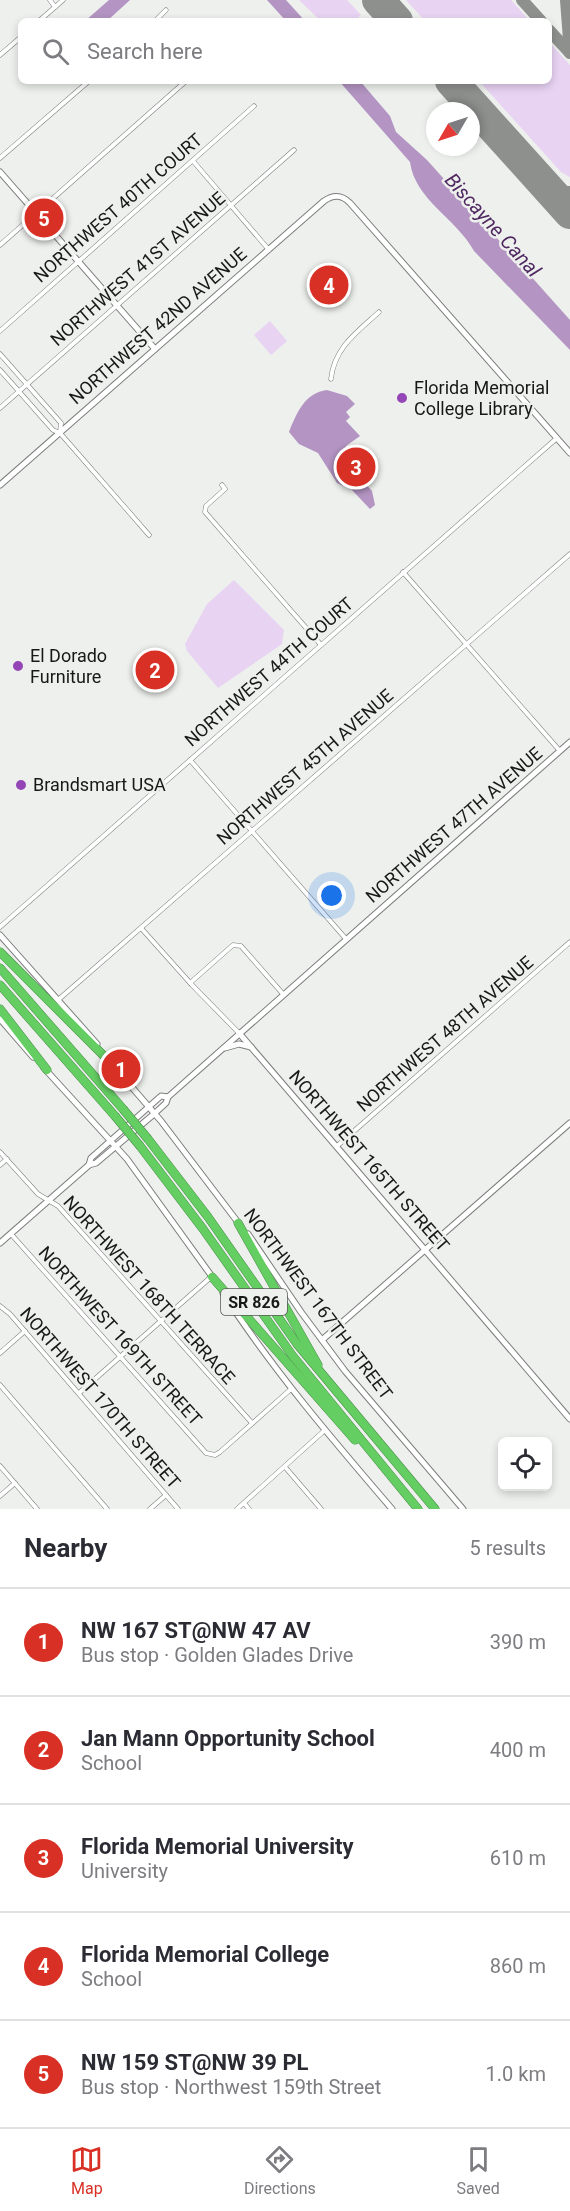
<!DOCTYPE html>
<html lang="en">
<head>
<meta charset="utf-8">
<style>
  body { margin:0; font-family:Roboto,sans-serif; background:#f2f2f3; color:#2b2b33 }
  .controls { position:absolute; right:18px; bottom:18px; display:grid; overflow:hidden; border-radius:9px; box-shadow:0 3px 9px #0003 }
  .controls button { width:54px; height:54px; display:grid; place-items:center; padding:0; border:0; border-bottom:2px solid #e1e1e2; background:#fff; color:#2b2b33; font:30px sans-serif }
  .compass { position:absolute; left:426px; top:102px; width:54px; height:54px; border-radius:50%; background:#fff; box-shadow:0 3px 9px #0003; rotate:231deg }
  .you { position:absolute; left:332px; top:896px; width:21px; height:21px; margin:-15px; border:4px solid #fff; border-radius:50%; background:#1a73e8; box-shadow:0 0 0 9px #1a73e833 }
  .badge { display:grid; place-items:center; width:39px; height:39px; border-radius:50%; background:#d93025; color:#fff; font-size:20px; font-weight:700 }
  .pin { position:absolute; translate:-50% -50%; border:3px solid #fff; box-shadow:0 2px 6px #0006 }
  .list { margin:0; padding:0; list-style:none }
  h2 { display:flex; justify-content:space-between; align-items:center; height:78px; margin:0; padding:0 24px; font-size:26px }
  h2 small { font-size:20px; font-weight:400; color:#7c7c81 }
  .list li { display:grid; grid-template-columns:39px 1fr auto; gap:18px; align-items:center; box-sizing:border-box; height:108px; padding:0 24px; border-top:2px solid #e1e1e2 }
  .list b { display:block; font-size:22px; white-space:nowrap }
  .list p { margin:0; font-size:20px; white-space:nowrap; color:#7c7c81 }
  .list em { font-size:20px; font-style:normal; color:#7c7c81 }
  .icon { flex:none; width:33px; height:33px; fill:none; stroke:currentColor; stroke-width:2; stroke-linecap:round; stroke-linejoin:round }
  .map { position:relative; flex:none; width:570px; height:1509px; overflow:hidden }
  .search { position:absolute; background:#fff; box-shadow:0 3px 9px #0003; left:18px; right:18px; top:18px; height:66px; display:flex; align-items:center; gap:15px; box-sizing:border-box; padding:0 21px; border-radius:9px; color:#7c7c81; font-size:22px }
  .sheet { height:618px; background:#fff }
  nav { display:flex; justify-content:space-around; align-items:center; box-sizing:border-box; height:84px; border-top:2px solid #e1e1e2; background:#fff; font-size:16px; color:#7c7c81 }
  nav a { display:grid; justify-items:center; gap:3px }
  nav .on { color:#d93025 }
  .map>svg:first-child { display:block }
  .green { fill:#e8d3f3 }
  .water { fill:#b394c2 }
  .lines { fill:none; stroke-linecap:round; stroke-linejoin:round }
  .taxiway { stroke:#8e908e; stroke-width:12 }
  .runway { stroke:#8e908e; stroke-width:32 }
  .minor-casing { stroke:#7c7e7c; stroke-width:5 }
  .tertiary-casing { stroke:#7c7e7c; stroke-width:7 }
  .secondary-casing { stroke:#7c7e7c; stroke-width:7 }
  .motorway-casing { stroke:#4a8e48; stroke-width:9 }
  .minor { stroke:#fff; stroke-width:4 }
  .tertiary { stroke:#fff; stroke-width:5 }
  .secondary { stroke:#fff; stroke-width:5 }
  .motorway { stroke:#65ce63; stroke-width:8 }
  .motorway-bridge-casing { stroke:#4a8e48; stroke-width:9; stroke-linecap:butt }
  .motorway-bridge { stroke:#65ce63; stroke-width:8 }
  .poi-dot { fill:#9446b6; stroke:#edf0ed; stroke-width:2 }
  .labels { text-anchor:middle; stroke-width:5; stroke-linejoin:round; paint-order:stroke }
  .shield { fill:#edf0ed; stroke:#575957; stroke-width:1.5 }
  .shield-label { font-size:16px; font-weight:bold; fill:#171817 }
  .street-label { font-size:18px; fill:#171817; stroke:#edf0ed }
  .poi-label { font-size:18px; fill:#171817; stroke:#edf0ed; text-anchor:start }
  .water-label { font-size:20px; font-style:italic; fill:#4f2861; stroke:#edf0ed }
</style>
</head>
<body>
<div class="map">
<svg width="570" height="1509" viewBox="0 0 570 1509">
  <rect width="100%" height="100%" fill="#edf0ed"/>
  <g class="green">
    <path d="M299,0H347L361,15L354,21H321Z"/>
    <path d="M406,0H511L530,21H425Z"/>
    <path d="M549,42L570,65V177L561,172L479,81H549Z"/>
    <path d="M270,321L287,341L271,355L254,335Z"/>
    <path d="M234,580L284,630L282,644L218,688L187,651L185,644L207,604Z"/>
  </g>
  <g class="water">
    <path d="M109,0H130L107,21H85Z"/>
    <path d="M267,0H286L305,21H286Z"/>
    <path d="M339,81H360L390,116L396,132L427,160L570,320V350L474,251C457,219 415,200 410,162Z"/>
    <path d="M327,390L347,396L355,404L346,412L350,417L346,421L360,436L346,446C337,471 360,476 372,491L375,505L370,509L352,490L337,483L318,453L299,444L289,432C297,412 305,393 327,390Z"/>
  </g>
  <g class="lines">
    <g class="taxiway">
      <path d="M522,0L541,21"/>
      <path d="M566,0L570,53"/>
      <path d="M549,30L570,53"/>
      <path d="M545,185L558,192H570"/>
    </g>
    <g class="runway">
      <path d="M378,0L397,21"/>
      <path d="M451,81L570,213"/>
    </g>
    <defs>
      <g id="minor">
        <path d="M50,0L55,7"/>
        <path d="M39,21L63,0"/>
        <path d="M155,21L166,10"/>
        <path d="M0,55L21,37"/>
        <path d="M0,158L89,81"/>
        <path d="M193,161L269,250"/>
        <path d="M0,245L186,81"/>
        <path d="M0,331L254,106"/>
        <path d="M0,354L61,423L60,432"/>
        <path d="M0,370L53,430L60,433L149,535"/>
        <path d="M331,379C334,348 357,332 379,312"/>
        <path d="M0,408L294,150"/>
        <path d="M222,485L225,489L206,506L205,512L321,645"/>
        <path d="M403,572L560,751"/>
        <path d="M190,760L346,939"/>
        <path d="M0,927L557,438"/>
        <path d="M141,928L192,985L239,1033"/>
        <path d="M190,983L233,945L241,946L283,994"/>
        <path d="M58,1000L570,554"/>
        <path d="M337,1146L570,942"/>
        <path d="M0,1152L38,1194L58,1206L252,1423"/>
        <path d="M0,1165L7,1159"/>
        <path d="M11,1234L206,1453L215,1455L220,1452L291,1389"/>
        <path d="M0,1306L10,1314L178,1509"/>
        <path d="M0,1353L25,1331"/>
        <path d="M0,1385L107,1509"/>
        <path d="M79,1393L211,1277"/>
        <path d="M0,1466L37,1509"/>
        <path d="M285,1467L321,1509"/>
        <path d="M0,1496L15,1483"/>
        <path d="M244,1503L249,1509"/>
        <path d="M150,1509L166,1495"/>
        <path d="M237,1509L325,1430"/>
      </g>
      <g id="tertiary">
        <path d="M0,172L155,349"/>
        <path d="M0,485L324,201C334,194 342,195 350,203L570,453"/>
        <path d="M0,935L97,1044"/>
        <path d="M0,1019L33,1057"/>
        <path d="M239,1033L570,1419"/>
        <path d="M225,1048L239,1044L251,1047"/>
        <path d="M111,1063L161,1121L240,1225"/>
        <path d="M44,1068L127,1159L213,1278"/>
        <path d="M154,1114L166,1103L168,1097L570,742"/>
        <path d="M89,1165L91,1158L161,1096L168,1097"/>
        <path d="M248,1234L301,1312L345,1371L463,1509"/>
        <path d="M223,1293C273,1370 332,1439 392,1509"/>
        <path d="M322,1340L570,1123"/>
      </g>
      <path id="secondary" d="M0,1243L89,1165L96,1163L154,1114"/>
      <g id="motorway">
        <path d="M0,952L112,1064"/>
        <path d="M0,968L123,1109"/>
        <path d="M0,985L115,1116"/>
        <path d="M0,1009L47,1070"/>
        <path d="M148,1139L208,1217L297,1344L435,1509"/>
        <path d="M140,1146L203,1229L292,1355L418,1509"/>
        <path d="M238,1223L318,1365"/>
        <path d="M212,1277L355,1440"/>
      </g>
    </defs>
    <use href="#minor" class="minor-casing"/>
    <use href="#tertiary" class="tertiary-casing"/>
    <use href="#secondary" class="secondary-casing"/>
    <use href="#motorway" class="motorway-casing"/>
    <use href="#minor" class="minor"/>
    <use href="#tertiary" class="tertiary"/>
    <use href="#secondary" class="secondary"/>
    <use href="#motorway" class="motorway"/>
    <defs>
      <g id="motorway-bridge">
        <path d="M123,1109L148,1139"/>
        <path d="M115,1116L140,1146"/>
      </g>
    </defs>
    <use href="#motorway-bridge" class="motorway-bridge-casing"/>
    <use href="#motorway-bridge" class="motorway-bridge"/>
  </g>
  <g class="poi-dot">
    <circle cx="402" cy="398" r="6"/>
    <circle cx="18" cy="666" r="6"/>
    <circle cx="21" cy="785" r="6"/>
  </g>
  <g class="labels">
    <rect class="shield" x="221" y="1289" width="66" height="26" rx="4.5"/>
    <g class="shield-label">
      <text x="254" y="1308">SR 826</text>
    </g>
    <g class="street-label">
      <text transform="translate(118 208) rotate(-41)" y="6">NORTHWEST 40TH COURT</text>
      <text transform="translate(138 269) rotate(-41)" y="6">NORTHWEST 41ST AVENUE</text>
      <text transform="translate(158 326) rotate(-41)" y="6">NORTHWEST 42ND AVENUE</text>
      <text transform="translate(269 672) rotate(-41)" y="6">NORTHWEST 44TH COURT</text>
      <text transform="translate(305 767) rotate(-41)" y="6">NORTHWEST 45TH AVENUE</text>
      <text transform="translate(454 825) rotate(-41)" y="6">NORTHWEST 47TH AVENUE</text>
      <text transform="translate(445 1034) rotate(-41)" y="6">NORTHWEST 48TH AVENUE</text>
      <text transform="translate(369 1161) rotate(49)" y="6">NORTHWEST 165TH STREET</text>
      <text transform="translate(149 1290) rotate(48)" y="6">NORTHWEST 168TH TERRACE</text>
      <text transform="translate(318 1304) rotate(53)" y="6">NORTHWEST 167TH STREET</text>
      <text transform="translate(120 1336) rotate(48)" y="6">NORTHWEST 169TH STREET</text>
      <text transform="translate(100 1398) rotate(49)" y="6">NORTHWEST 170TH STREET</text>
    </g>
    <g class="poi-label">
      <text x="414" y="394">Florida Memorial<tspan x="414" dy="21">College Library</tspan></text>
      <text x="30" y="662">El Dorado<tspan x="30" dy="21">Furniture</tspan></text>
      <text x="33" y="791">Brandsmart USA</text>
    </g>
    <g class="water-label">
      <text transform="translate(493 225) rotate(48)" y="7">Biscayne Canal</text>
    </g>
  </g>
</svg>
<div class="controls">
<button><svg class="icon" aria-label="locate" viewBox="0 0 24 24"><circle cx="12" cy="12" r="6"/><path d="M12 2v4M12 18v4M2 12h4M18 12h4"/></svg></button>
</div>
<svg class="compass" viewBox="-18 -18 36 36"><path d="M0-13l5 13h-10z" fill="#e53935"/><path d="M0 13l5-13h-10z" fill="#7c7c81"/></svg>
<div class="you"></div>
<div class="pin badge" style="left:121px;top:1069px">1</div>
<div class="pin badge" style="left:155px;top:670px">2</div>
<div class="pin badge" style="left:356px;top:467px">3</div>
<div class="pin badge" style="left:329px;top:285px">4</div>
<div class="pin badge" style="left:44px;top:218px">5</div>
<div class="search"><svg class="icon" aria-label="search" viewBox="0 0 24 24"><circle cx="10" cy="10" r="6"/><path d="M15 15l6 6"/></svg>Search here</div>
</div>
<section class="sheet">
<h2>Nearby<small>5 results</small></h2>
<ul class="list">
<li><span class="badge">1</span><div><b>NW 167 ST@NW 47 AV</b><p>Bus stop · Golden Glades Drive</p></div><em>390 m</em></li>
<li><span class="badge">2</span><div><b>Jan Mann Opportunity School</b><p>School</p></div><em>400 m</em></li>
<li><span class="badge">3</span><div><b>Florida Memorial University</b><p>University</p></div><em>610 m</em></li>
<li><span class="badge">4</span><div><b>Florida Memorial College</b><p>School</p></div><em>860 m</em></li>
<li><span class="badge">5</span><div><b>NW 159 ST@NW 39 PL</b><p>Bus stop · Northwest 159th Street</p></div><em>1.0 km</em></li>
</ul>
</section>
<nav>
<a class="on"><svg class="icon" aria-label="map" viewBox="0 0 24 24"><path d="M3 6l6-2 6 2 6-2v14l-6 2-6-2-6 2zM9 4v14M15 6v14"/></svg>Map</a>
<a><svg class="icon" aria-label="directions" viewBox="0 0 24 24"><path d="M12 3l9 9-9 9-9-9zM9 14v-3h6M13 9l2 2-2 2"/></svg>Directions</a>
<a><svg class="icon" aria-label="saved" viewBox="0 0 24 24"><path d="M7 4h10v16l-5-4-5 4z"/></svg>Saved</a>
</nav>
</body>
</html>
